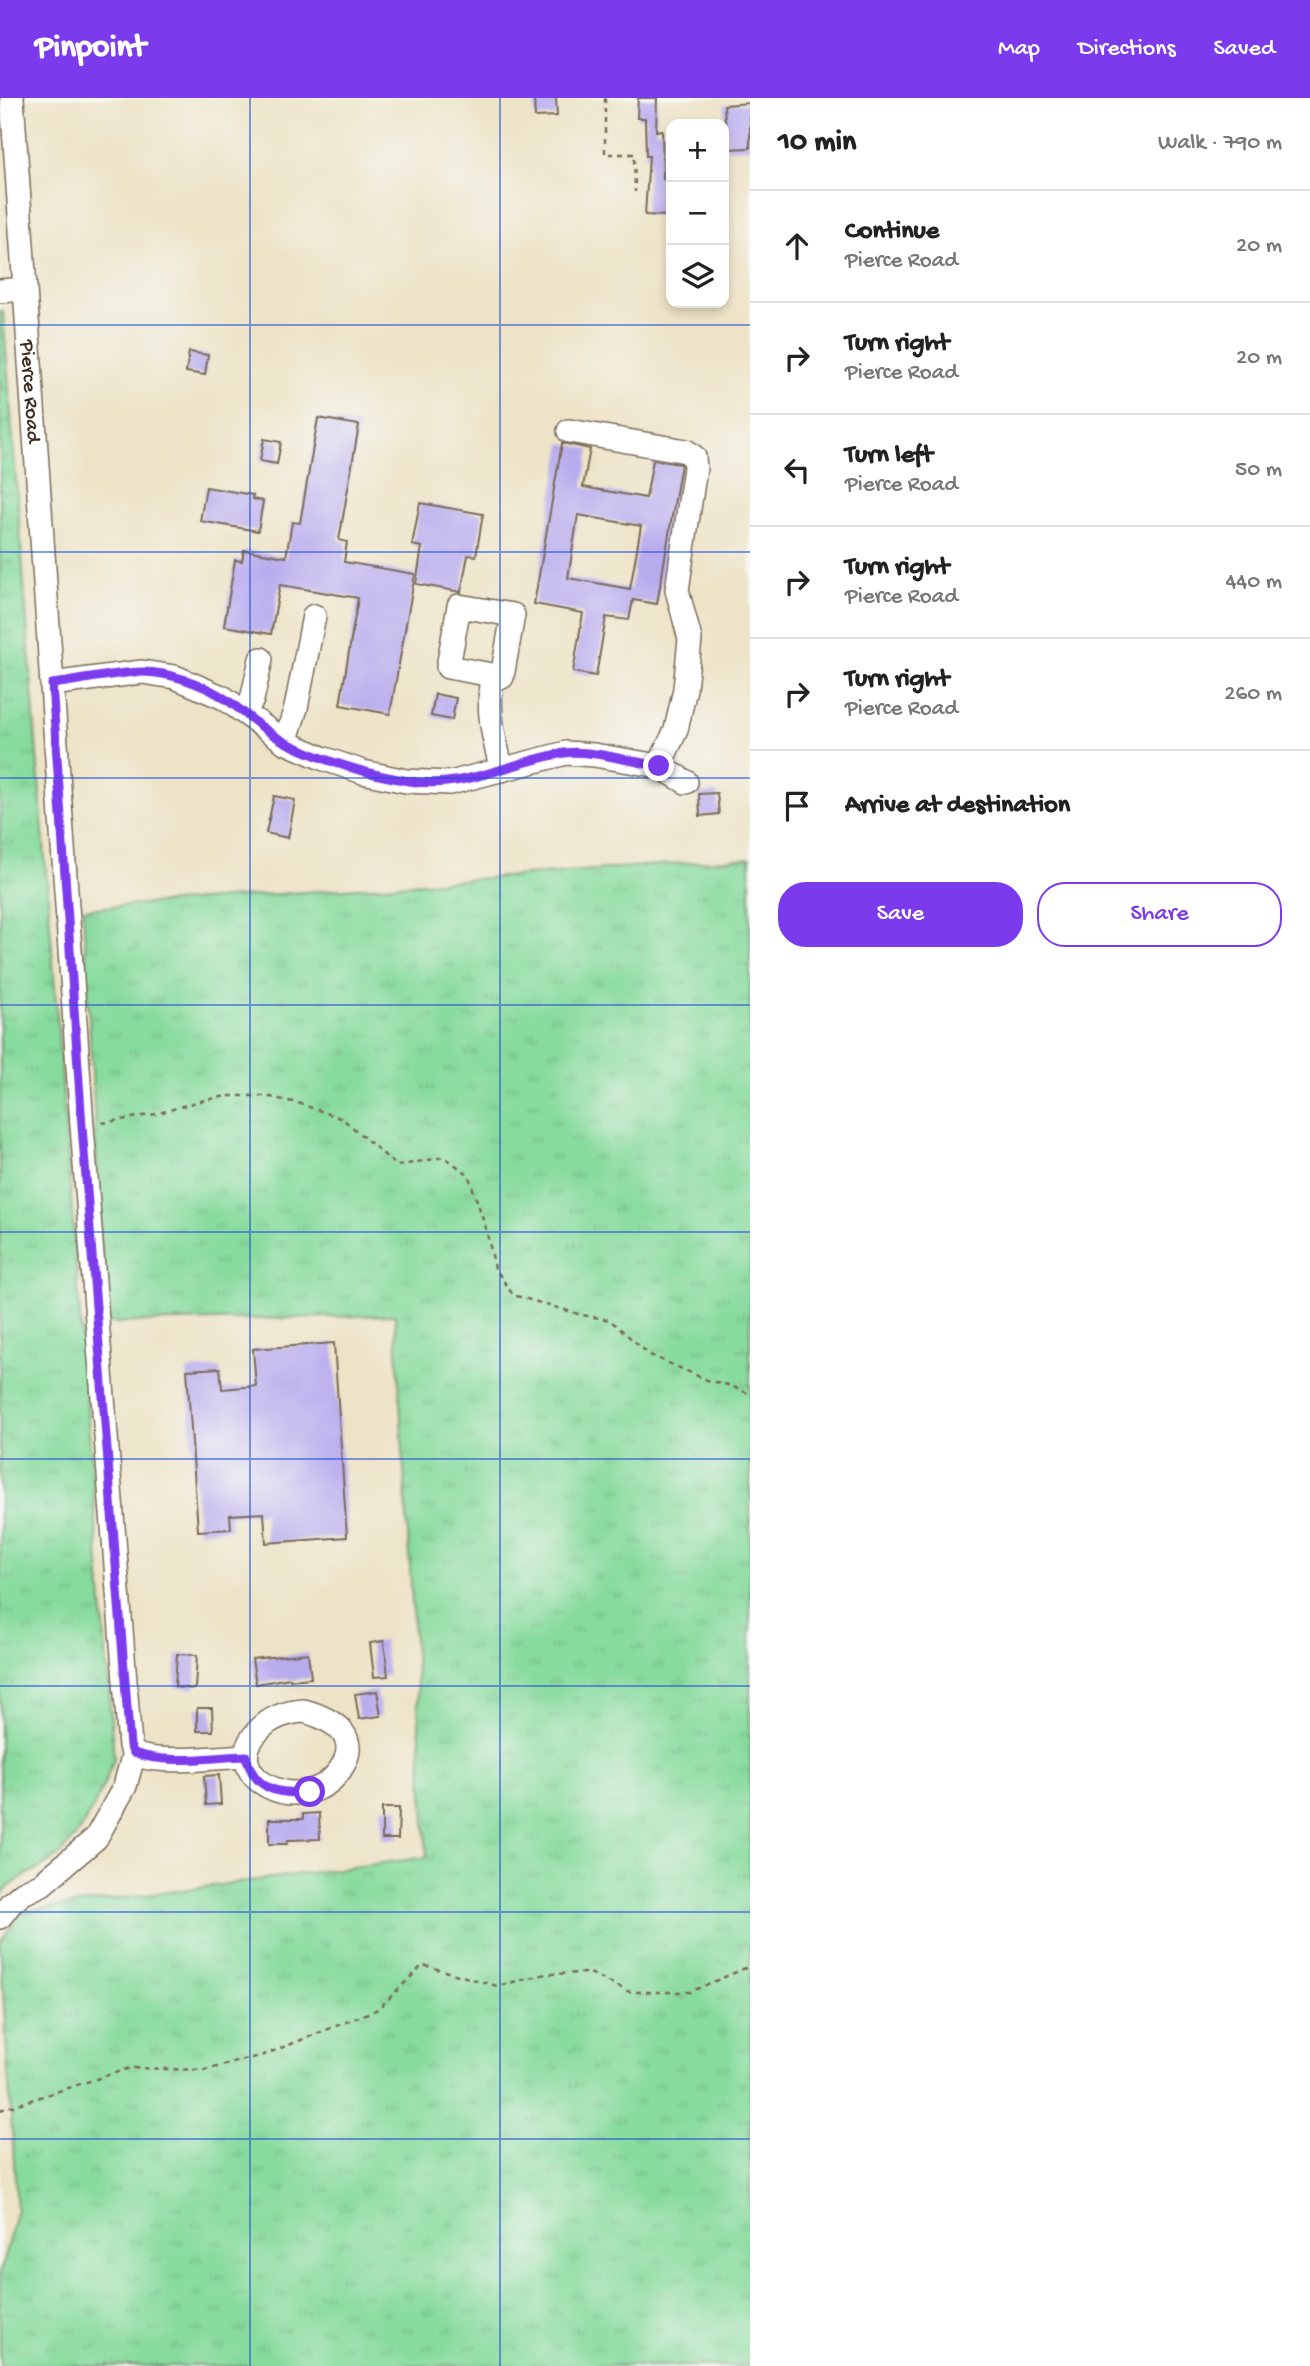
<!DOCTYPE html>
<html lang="en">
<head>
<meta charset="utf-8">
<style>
  body { margin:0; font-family:"Gochi Hand",sans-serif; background:#f6f6f6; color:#222 }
  .controls { position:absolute; right:21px; top:21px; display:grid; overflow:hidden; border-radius:14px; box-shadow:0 4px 10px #0003 }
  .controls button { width:63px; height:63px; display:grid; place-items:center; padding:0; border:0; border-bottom:2px solid #e0e0e0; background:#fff; color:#222; font:35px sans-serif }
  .stop { position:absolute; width:21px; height:21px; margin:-16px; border:5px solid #7c3aed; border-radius:50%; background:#fff }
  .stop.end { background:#7c3aed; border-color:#fff; box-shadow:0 2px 7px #0008 }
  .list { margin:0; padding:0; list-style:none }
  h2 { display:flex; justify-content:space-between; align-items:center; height:91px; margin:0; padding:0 28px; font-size:30px }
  h2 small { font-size:23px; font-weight:400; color:#767676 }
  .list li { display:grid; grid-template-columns:46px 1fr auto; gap:21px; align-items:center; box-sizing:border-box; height:112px; padding:0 28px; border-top:2px solid #e0e0e0 }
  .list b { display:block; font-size:26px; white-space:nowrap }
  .list p { margin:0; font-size:23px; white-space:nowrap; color:#767676 }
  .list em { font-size:23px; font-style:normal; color:#767676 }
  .actions { display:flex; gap:14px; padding:21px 28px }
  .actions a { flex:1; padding:16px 0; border:2px solid #7c3aed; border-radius:28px; text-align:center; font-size:24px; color:#7c3aed }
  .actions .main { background:#7c3aed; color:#fff }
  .icon { flex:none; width:38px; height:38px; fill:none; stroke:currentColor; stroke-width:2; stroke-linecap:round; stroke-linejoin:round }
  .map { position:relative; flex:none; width:750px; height:2268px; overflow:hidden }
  header { display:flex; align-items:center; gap:42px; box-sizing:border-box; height:98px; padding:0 35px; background:#7c3aed; color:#fff }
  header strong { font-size:33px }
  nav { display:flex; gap:38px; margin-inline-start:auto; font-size:24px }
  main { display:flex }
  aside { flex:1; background:#fff }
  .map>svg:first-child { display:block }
  .grass { fill:url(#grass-tufts); stroke:#61825e; stroke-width:2 }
  .building { fill:#b8abee; fill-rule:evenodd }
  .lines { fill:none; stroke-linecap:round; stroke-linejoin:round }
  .minor-casing { stroke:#796b59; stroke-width:26 }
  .path { stroke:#796b59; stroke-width:2.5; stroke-dasharray:5 5; stroke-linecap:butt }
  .minor { stroke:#fff; stroke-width:23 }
  .route { stroke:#7c3aed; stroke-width:9 }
  .grid { fill:none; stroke:#1d4ed8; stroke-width:2; stroke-opacity:0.55 }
  .labels { text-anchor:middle; stroke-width:5; stroke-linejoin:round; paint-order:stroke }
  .street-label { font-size:21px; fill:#3b2a1e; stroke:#f6f6f2 }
</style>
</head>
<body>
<header>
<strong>Pinpoint</strong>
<nav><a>Map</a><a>Directions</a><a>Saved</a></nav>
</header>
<main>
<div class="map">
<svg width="750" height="2268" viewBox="0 0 750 2268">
  <defs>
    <pattern id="grass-tufts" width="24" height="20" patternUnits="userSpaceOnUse" patternTransform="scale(1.75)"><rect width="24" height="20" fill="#87db9d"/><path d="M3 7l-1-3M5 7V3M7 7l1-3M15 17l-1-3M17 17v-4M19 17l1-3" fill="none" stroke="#75bc87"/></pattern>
  </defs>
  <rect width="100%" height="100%" fill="#f6f6f2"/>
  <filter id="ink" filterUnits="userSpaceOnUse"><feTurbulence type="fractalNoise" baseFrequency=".0143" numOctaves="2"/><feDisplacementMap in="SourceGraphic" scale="14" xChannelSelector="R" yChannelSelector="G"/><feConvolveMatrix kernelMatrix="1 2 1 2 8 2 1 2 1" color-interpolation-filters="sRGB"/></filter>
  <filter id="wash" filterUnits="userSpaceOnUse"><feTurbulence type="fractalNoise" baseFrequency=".00686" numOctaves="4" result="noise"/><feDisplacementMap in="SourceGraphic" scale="28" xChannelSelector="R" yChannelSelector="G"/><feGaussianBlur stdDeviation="1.57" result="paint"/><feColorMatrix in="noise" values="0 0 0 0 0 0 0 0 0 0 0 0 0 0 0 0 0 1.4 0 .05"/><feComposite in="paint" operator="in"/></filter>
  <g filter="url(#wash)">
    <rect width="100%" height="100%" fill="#ede3c6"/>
    <g class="grass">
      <path d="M0,213H3L114,1661C101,1695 87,1729 61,1755C43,1773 15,1777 0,1799Z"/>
      <path d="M750,760V2268H0V2175L17,2111L0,1844L21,1814L427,1759L395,1217L106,1225L83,811Z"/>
    </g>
    <g id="blocks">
      <g class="building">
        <path d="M534,0H556L557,18L535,19Z"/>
        <path d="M638,0H657L656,33L662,32L663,81H669L666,118L645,117L649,58H646L645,20H637Z"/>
        <path d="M750,5V50L727,51L724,7Z"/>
        <path d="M189,254L208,257L205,277L186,274Z"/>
        <path d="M318,320L359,327L339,442L347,444L344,464L415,476L390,616L340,607L358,500L280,487L271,536L224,528L235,462L242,463L244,452L286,459L292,424L300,425Z"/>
        <path d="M264,341L281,344L277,366L260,363Z"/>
        <path d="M562,345L590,351L583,389L646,400L653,362L681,366L657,506L633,502L629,522L606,519L596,578L573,574L583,515L534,506ZM578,417L641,428L630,491L568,480Z"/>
        <path d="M206,389L253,397L252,401L263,403L258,433L200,423Z"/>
        <path d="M420,405L483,416L476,458L468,457L461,494L416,486L422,449L412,447Z"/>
        <path d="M435,596L456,600L452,622L431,618Z"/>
        <path d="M717,695L719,716L700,718L699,696Z"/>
        <path d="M274,698L295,702L288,740L266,735Z"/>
        <path d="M334,1245L347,1439L266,1445L264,1415L230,1417L231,1431L198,1433L187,1272L220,1270L222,1291L256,1288L253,1251Z"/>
        <path d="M384,1543L388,1578L374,1579L370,1545Z"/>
        <path d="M308,1555L311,1580L290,1582V1580L256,1586L252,1561Z"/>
        <path d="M177,1556L197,1557L195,1591L175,1589Z"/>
        <path d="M377,1593L381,1618L359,1621L355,1596Z"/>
        <path d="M197,1610H212L213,1633H197Z"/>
        <path d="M219,1677L221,1706L206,1707L204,1678Z"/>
        <path d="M382,1710H399L398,1741H382Z"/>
        <path d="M319,1715L320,1741L288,1742L287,1746H269V1721H303V1716Z"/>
      </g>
    </g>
  </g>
  <g filter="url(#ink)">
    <use href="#blocks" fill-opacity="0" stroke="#796b59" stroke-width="2"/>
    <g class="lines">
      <defs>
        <g id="minor">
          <path id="s1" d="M12,0L82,1028L130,1648C132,1651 133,1654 136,1656C155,1667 222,1659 245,1658"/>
          <path d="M0,193L25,191"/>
          <path d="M569,333L686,353L694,359L695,370L677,492L690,541L685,591L676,632L659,668"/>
          <path d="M492,577L502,579L513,517L459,508L448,569L492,577C487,613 493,638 502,672"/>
          <path d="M52,586L142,574L175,579L224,600L285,644L322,660L363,674L406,683L450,685L566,655L594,657L659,668L686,684"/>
          <path d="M243,613L252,602L261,561"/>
          <path d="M285,644L296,610L314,518"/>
          <path d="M304,1613C333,1621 363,1639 340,1672C304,1724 212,1678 260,1631C272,1619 287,1614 304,1613Z"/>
          <path d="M0,1819L11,1805L23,1795L42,1786L96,1740L125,1688L134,1655"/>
        </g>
      </defs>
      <use href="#minor" class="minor-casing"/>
      <g class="path">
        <path d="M605,0V56H634L635,94"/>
        <path d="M102,1025L156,1016L196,1004L226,998H265L298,1005L343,1021L397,1068L444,1059L468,1076L485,1127L495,1170L513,1197L582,1217L610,1222L650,1257L707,1282L728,1287L750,1296"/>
        <path d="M0,2012L130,1970L205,1972L264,1957L378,1911L423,1867L497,1888L546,1876L590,1875L630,1894H690L750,1868"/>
      </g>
      <use href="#minor" class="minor"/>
    </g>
  </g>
  <g class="lines" filter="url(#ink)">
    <path class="route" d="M310,1694C278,1697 254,1692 246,1658C210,1659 168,1667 134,1655L130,1648L82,1028L52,586C78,583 117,574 142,574C169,574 204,586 227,602C247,616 265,634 287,645C324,663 363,675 403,682C463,694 508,664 564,655C590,651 632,664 659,668"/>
  </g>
  <path class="grid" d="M250,0V2268M500,0V2268M0,227H750M0,454H750M0,680H750M0,907H750M0,1134H750M0,1361H750M0,1588H750M0,1814H750M0,2041H750"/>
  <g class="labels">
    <g class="street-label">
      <text dy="7" stroke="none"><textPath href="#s1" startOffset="294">Pierce Road</textPath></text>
    </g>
  </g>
</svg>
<div class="controls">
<button>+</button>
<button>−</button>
<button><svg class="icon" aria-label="layers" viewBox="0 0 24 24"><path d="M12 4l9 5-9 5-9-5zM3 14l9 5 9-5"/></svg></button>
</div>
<div class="stop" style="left:310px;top:1694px"></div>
<div class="stop end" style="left:659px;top:668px"></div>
</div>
<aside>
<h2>10 min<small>Walk · 790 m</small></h2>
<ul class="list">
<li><svg class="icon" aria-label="ahead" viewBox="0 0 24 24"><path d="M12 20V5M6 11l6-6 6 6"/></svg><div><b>Continue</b><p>Pierce Road</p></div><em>20 m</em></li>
<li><svg class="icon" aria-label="right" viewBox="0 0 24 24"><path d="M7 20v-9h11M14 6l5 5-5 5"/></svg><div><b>Turn right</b><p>Pierce Road</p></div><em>20 m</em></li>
<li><svg class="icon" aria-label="left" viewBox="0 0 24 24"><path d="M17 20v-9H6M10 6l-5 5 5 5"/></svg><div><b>Turn left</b><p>Pierce Road</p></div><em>50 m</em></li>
<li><svg class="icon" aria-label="right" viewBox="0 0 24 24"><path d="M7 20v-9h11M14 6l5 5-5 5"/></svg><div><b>Turn right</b><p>Pierce Road</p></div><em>440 m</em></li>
<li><svg class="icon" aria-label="right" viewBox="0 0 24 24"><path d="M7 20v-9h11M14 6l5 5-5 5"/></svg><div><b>Turn right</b><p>Pierce Road</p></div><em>260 m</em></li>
<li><svg class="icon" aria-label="arrive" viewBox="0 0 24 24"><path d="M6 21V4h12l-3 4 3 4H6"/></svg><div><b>Arrive at destination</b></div></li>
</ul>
<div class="actions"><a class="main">Save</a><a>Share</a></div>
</aside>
</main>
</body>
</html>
